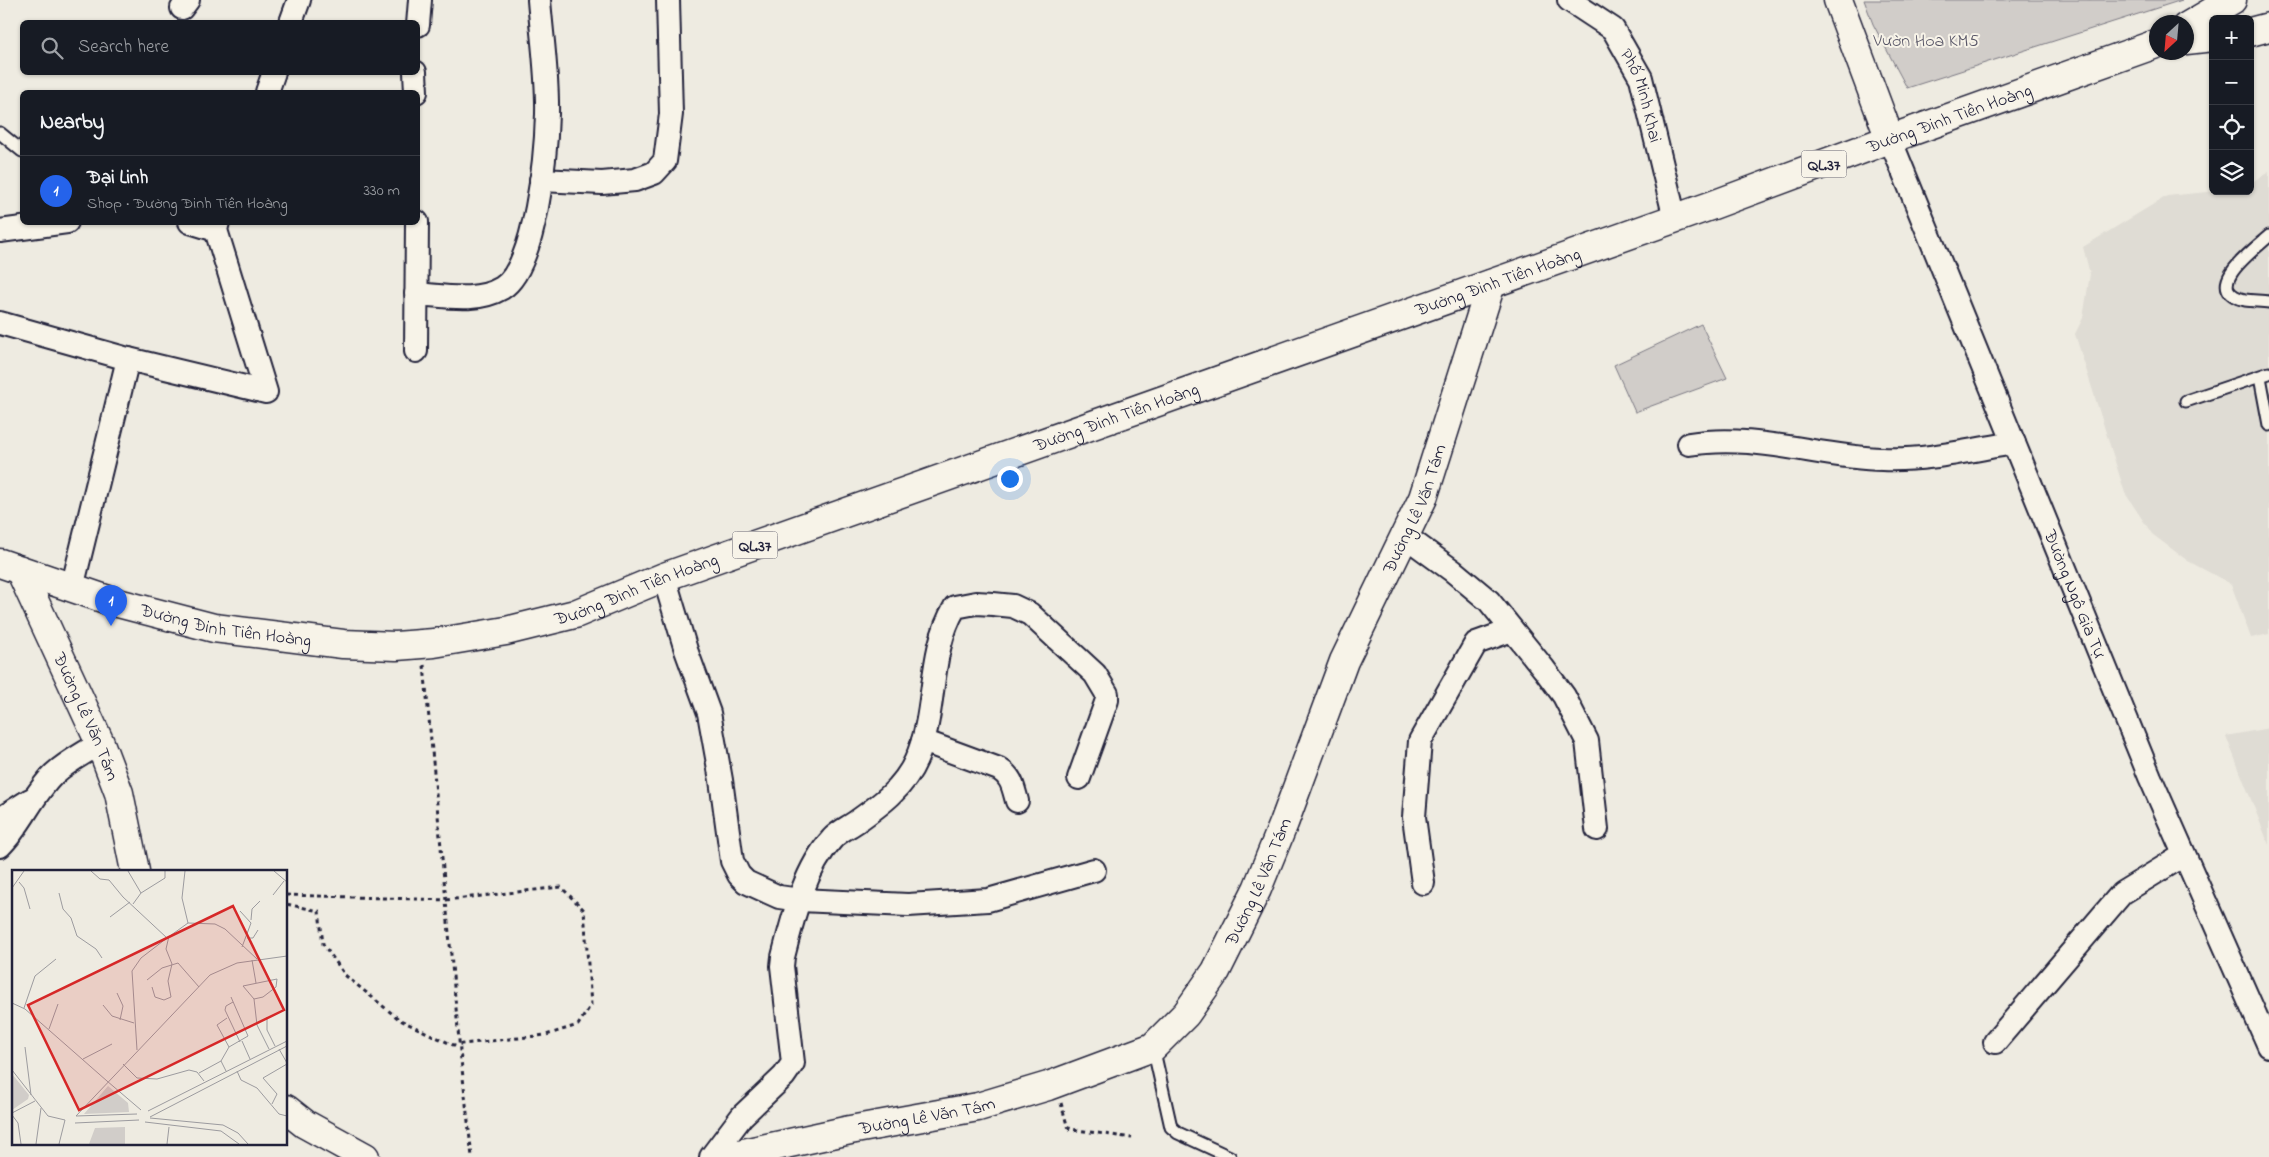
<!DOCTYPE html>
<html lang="en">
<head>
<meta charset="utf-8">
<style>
  body { margin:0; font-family:"Indie Flower",sans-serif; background:#20242c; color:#f1f3f6 }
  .controls { position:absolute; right:15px; top:15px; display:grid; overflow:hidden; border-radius:8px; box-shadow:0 1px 4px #0004 }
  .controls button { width:45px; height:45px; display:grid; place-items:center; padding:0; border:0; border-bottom:1px solid #363941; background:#171b24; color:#f1f3f6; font:25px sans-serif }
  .compass { position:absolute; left:2149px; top:15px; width:45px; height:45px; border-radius:50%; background:#171b24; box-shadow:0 1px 4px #0004; rotate:206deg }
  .you { position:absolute; left:1009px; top:478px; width:18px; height:18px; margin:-12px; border:4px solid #fff; border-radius:50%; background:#1a73e8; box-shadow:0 0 0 8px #1a73e833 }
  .badge { display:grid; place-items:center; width:32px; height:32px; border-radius:50%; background:#2563eb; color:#fff; font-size:16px; font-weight:700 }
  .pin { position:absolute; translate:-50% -41px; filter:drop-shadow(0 1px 2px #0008) }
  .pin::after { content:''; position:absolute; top:26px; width:18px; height:15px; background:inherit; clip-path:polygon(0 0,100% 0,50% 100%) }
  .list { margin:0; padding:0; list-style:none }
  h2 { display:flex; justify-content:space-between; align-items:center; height:65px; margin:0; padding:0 20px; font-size:21px }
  h2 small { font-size:16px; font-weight:400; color:#9ea1a6 }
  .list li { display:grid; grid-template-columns:32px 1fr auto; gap:15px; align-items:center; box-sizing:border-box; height:70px; padding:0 20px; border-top:1px solid #363941 }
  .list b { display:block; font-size:19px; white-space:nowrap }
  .list p { margin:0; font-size:16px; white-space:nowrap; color:#9ea1a6 }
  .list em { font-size:16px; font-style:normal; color:#9ea1a6 }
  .icon { flex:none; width:28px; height:28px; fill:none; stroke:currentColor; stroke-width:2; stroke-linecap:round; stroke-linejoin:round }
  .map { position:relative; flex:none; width:2269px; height:1157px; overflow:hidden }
  .search { position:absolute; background:#171b24; box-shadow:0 1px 4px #0004; left:20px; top:20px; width:400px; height:55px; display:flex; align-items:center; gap:12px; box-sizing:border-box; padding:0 18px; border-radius:8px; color:#9ea1a6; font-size:19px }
  .panel { position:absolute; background:#171b24; box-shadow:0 1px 4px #0004; left:20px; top:90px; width:400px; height:135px; border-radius:8px }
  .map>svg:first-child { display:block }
  .built { fill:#dfdcd4 }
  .green { fill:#d1cdc9; stroke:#7a7882 }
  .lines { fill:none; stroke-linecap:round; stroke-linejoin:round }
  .lane-casing { stroke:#22223b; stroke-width:15 }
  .street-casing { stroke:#22223b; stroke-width:26 }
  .secondary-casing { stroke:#22223b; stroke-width:31 }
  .primary-casing { stroke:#22223b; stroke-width:31 }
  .path { stroke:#22223b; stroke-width:3; stroke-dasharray:4 4; stroke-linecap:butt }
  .lane { stroke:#f7f3e8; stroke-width:11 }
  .street { stroke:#f7f3e8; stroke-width:22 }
  .secondary { stroke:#f7f3e8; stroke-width:28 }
  .primary { stroke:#f7f3e8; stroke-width:28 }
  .labels { text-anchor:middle; stroke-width:4; stroke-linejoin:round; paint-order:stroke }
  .shield { fill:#f7f3e8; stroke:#62616f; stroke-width:1 }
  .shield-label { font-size:16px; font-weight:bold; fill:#22223b }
  .park-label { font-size:18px; fill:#575566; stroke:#f7f3e8 }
  .street-label { font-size:18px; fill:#22223b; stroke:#f7f3e8 }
  .inset-road { fill:none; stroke:#9c9b9f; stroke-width:1 }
  .view { fill:#d62828; fill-opacity:0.15; stroke:#d62828; stroke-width:2.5 }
  .inset-edge { fill:none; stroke:#22223b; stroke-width:2.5 }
</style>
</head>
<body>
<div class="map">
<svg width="2269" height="1157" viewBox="0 0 2269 1157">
  <rect width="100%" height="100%" fill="#eeebe1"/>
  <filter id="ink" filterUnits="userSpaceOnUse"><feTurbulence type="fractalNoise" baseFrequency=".02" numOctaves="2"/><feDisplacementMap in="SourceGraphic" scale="10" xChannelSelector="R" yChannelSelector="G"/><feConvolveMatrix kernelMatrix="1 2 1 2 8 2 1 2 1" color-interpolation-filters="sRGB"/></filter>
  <g filter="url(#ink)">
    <g class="built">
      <path d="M2269,172V634L2251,638L2231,584L2188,561L2152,534L2125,493L2075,334L2083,318L2090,274L2083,247L2167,196L2218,191H2250V183Z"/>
      <path d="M2269,728V845L2226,736Z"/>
    </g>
    <g class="green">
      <path d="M1864,0H2182L1907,88L1873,24Z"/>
      <path d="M1701,324L1727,378L1635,412L1614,365Z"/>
    </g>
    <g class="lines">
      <defs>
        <g id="lane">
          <path d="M0,133L22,151"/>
          <path d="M2269,236C2255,249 2199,289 2245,300C2253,301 2261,301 2269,302"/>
          <path d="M2260,377L2269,425"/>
          <path d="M2186,401L2269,373"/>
          <path d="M1153,1047L1171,1127L1178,1133L1230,1157"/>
        </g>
        <g id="street">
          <path id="s1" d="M1569,0L1613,29L1641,78L1675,219"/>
          <path d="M182,8L188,0"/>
          <path d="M291,22L299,0"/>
          <path d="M418,25L420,0"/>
          <path d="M415,72L416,92"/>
          <path d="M267,92L274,72"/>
          <path id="s2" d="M1890,139L2150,777L2269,1046"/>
          <path d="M541,180L602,183L635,180L654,173L665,161L671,114L668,0"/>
          <path d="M190,222L216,230"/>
          <path d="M0,231L67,222"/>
          <path d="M416,294C445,296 477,303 502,288C536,268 546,152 547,114C548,77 542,38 539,0"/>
          <path d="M0,323L128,359L266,392L216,230L218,222"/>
          <path d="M416,351L417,222"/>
          <path d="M1689,444C1755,433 1817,457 1882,459C1926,461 1970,450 2014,443"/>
          <path d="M1405,536L1453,571L1489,601L1544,669L1564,696L1587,741L1597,829"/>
          <path d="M664,577L686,650L709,713L721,780L732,861L739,875L746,882L779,897L800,900L908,905L988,900L1094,870"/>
          <path d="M72,588L128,359"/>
          <path d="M923,741L999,769C1012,777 1013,787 1017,801"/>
          <path d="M0,819L30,800"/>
          <path d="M0,846C22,825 32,795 54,774C68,761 85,753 100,743"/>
          <path d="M1423,883L1414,817L1420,741L1476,643L1512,630"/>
          <path d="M1995,1042L2122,893L2184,855"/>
          <path d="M711,1157L742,1116L784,1076L793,1063L782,966L783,957C793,918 804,870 832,839C838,832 849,827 856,822C880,805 904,788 916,760C938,711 927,654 955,607L976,603L993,604L1013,606L1030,614L1095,674L1107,694V700L1079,778"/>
        </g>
        <g id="secondary">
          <path d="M1838,0L1890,139"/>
          <path id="s3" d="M20,570L100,743L119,793L135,871"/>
          <path d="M286,1109L305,1124L365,1157"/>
          <path id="s4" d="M725,1157L850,1130L978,1107L1048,1086L1153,1047L1186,1014L1216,971L1257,889L1284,823L1344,661L1423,498L1491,284"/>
        </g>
        <g id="primary">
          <path d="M2186,27L2232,0"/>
          <path d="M2250,32L2269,27"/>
          <path d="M2186,40L2213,37"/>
          <path id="s5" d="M0,563L114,602L214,628L343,644L396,646L434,643L506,631L575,614L664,577L1713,205L1890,139L2156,44"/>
        </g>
      </defs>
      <use href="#lane" class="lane-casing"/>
      <use href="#street" class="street-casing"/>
      <use href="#secondary" class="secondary-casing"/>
      <use href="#primary" class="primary-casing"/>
      <g class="path">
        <path d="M424,665L460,1051L472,1157"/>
        <path d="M286,895L446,900L561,887L584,910L591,1005L578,1025L546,1035L453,1045L400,1020L346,976L323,944L319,911L286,904"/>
        <path d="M1061,1103L1067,1125L1070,1129L1132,1138"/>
      </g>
      <use href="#lane" class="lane"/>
      <use href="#street" class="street"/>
      <use href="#secondary" class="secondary"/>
      <use href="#primary" class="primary"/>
    </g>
  </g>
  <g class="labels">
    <g class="shield">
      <rect x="1801.5" y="150.5" width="45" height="27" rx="4"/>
      <rect x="732.5" y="531.5" width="45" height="27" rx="4"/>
    </g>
    <g class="shield-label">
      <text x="1824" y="170">QL.37</text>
      <text x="755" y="551">QL.37</text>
    </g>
    <g class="park-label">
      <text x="1926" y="46">Vườn Hoa KM5</text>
    </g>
    <g class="street-label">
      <text dy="6" stroke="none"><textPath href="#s1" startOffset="126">Phố Minh Khai</textPath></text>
      <text dy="6" stroke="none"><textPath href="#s5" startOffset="2050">Đường Đinh Tiên Hoàng</textPath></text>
      <text dy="6" stroke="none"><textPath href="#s5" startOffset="1570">Đường Đinh Tiên Hoàng</textPath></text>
      <text dy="6" stroke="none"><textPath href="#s5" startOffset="1165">Đường Đinh Tiên Hoàng</textPath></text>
      <text dy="6" stroke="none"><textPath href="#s4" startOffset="1046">Đường Lê Văn Tám</textPath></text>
      <text dy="6" stroke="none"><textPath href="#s5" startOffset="655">Đường Đinh Tiên Hoàng</textPath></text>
      <text dy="6" stroke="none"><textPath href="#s2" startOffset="491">Đường Ngô Gia Tự</textPath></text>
      <text dy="6" stroke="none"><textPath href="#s5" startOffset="235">Đường Đinh Tiên Hoàng</textPath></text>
      <text dy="6" stroke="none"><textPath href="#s3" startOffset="161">Đường Lê Văn Tám</textPath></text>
      <text dy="6" stroke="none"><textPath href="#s4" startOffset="641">Đường Lê Văn Tám</textPath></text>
      <text dy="6" stroke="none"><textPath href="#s4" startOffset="206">Đường Lê Văn Tám</textPath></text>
    </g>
  </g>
  <g transform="translate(12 870)">
    <rect width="275" height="275" fill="#eeebe1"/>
    <path d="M0,204L17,225L16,229L0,240ZM96,216L116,233L117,242L72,244ZM113,257V274H77L83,258Z" fill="#d1cdc9"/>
    <path class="inset-road" d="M79,1L88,9L97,10L111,27L155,68M116,1L129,23M173,1L170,28L176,53M262,1L275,12M7,12L12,18L18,39M0,18L12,1M47,23L51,39L59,48L65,66L84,79L90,88M261,25L272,11M121,34L129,23L153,8V1M228,41L239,53L230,77M98,47L118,32M239,50L240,39L248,31M235,68H241L246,60M240,90L244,113M135,110L150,98L166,93L187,117M140,117L143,127L152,130L159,127L156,111L160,94L154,79L157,66M105,123L111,136L108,150M242,129L251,127L264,117L265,109L231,116L242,129L245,155L257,179M221,132L214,136L213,140L228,172M0,133L13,139L95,211M91,135L100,146L122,153M12,138L23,106L44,89M255,147V160L263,176M215,148L205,155L217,177M37,159L46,134M230,171L238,189M13,177L19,225M267,179L275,193M125,180L120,101L129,88L155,68L176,53L203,54L213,59L245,89M71,189L100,174M111,194L125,208L145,209L177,200L185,202L192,211M0,200L36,246L53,250L47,274M214,201L209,191L217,177L236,166L219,127M225,201L229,210L245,218L267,244L275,246M187,203L209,191M95,211L129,240M260,234L265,224L251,208L275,194M136,241L275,171M0,243L23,231M0,245L6,253L9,274M64,246L198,105L225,93L275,86M64,246L125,244M138,247L275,176M138,248L211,255L226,263L236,274M133,252L209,261L227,274M63,253L127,250M24,274L29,238M155,274L157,257"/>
    <path class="view" d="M221,36L272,140L67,240L16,135Z"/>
    <rect width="275" height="275" class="inset-edge"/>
  </g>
</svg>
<div class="controls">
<button>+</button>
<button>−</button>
<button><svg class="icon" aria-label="locate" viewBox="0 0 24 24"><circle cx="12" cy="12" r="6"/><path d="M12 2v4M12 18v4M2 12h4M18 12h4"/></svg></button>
<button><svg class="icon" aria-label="layers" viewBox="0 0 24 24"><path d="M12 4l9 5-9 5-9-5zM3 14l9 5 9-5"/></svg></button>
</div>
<svg class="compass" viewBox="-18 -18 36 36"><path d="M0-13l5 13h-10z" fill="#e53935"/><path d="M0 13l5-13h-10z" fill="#9ea1a6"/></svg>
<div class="you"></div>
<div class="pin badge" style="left:111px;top:626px">1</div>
<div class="search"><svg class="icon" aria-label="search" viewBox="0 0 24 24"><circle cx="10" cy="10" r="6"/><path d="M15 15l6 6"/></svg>Search here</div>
<section class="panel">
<h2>Nearby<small></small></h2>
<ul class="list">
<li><span class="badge">1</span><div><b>Đại Linh</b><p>Shop · Đường Đinh Tiên Hoàng</p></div><em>330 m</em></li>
</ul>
</section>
</div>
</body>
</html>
